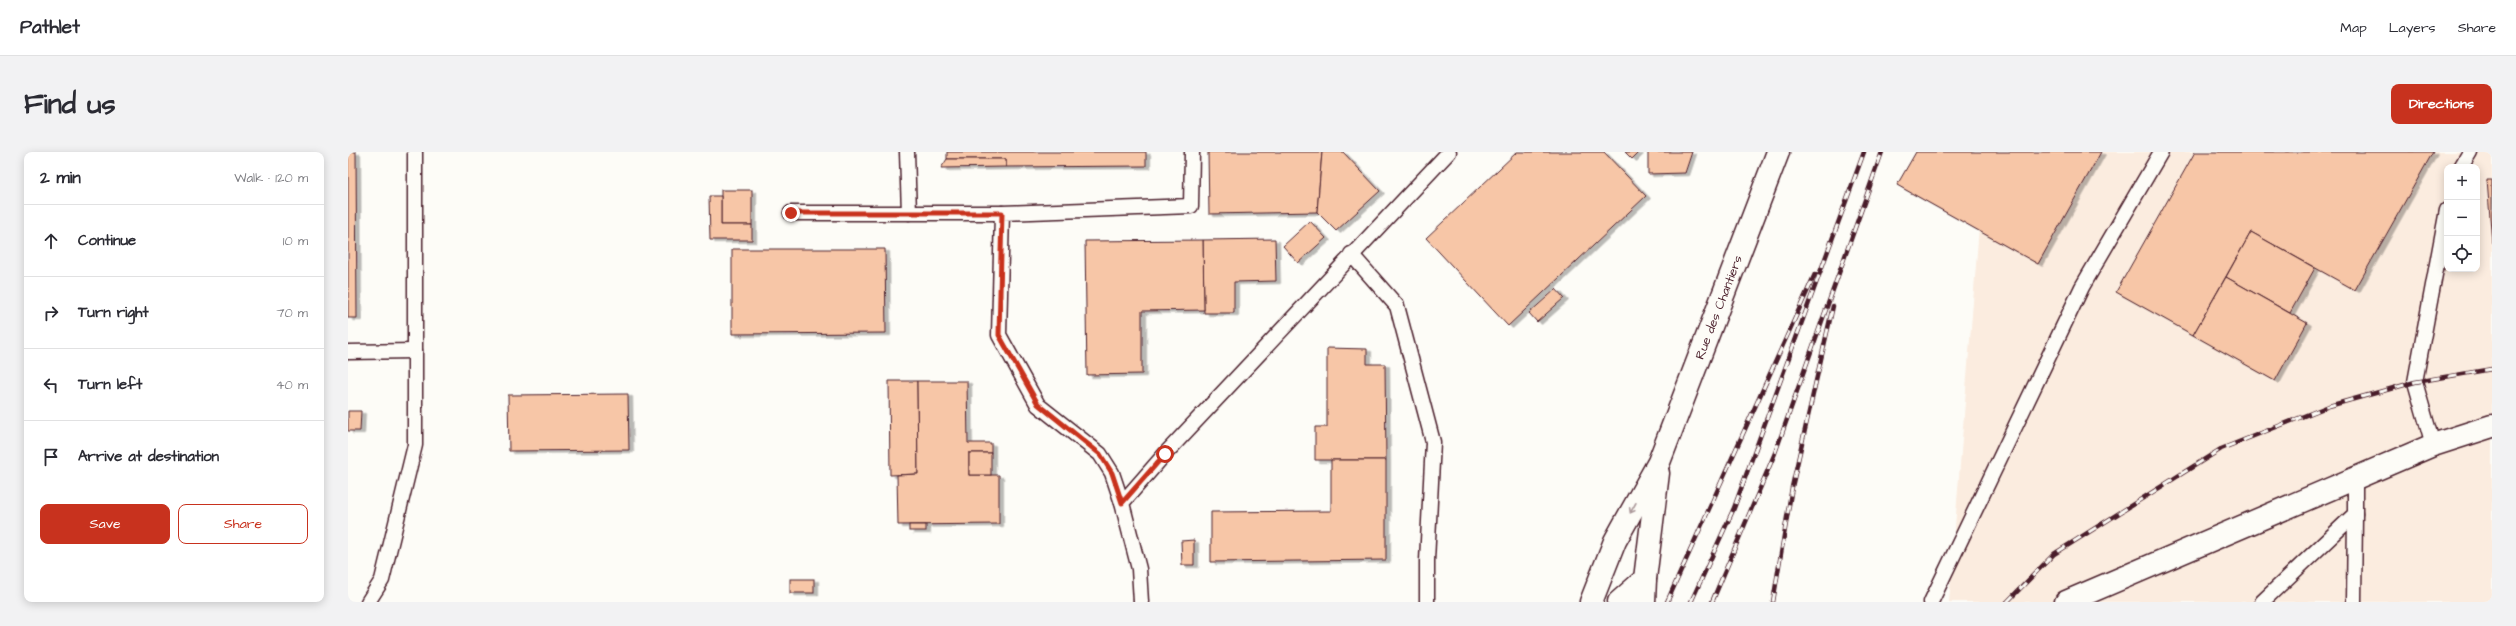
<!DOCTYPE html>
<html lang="en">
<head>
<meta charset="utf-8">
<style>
  body { margin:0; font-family:"Architects Daughter",sans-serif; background:#f2f2f3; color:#2b2b33 }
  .controls { position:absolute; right:12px; top:12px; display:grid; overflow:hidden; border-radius:8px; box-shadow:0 2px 10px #0003 }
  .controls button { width:36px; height:36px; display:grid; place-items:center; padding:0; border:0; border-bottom:1px solid #e1e1e2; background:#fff; color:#2b2b33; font:20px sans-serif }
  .stop { position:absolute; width:12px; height:12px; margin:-9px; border:3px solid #c8321e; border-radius:50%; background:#fff }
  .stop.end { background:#c8321e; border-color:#fff; box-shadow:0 1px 4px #0008 }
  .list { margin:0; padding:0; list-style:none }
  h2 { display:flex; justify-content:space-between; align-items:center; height:52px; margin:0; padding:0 16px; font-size:17px }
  h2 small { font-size:13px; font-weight:400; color:#7c7c81 }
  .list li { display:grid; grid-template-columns:26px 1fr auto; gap:12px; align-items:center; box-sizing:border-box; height:72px; padding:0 16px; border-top:1px solid #e1e1e2 }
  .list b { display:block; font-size:15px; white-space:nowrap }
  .list em { font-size:13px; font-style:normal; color:#7c7c81 }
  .actions { display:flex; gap:8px; padding:12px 16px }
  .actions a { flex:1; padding:9px 0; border:1px solid #c8321e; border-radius:8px; text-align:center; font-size:14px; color:#c8321e }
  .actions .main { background:#c8321e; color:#fff }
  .icon { flex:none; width:22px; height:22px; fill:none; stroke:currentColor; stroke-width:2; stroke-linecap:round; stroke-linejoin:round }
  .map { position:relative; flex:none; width:2144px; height:450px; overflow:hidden; border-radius:8px }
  header { display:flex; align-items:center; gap:24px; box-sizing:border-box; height:56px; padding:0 20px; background:#fff; border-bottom:1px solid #e1e1e2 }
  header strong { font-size:19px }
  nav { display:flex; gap:22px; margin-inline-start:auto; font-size:14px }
  .intro { display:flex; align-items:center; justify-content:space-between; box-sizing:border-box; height:96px; padding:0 24px }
  h1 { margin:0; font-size:28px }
  .button { padding:10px 18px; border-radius:8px; background:#c8321e; color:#fff; font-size:14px; font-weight:700 }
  main { display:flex; gap:24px; padding:0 24px }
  aside { flex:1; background:#fff; border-radius:8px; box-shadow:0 2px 10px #0003 }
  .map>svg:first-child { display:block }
  .built { fill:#fbecdf; fill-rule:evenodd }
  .building { fill:#f7c6a7; stroke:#4a1f2b; filter:url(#shadow) }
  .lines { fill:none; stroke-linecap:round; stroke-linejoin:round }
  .lane-casing { stroke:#4a1f2b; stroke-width:17 }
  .street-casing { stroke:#4a1f2b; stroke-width:25 }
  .secondary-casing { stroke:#4a1f2b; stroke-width:25 }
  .lane { stroke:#fdfcf7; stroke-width:14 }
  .street { stroke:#fdfcf7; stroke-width:22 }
  .secondary { stroke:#fdfcf7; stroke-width:22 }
  .rail-casing { stroke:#4a1f2b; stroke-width:4.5 }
  .rail { stroke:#fdfcf7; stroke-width:3; stroke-dasharray:9; stroke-linecap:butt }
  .oneway { stroke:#ac999b }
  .route { stroke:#c8321e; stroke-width:5 }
  .labels { text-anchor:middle; stroke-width:3; stroke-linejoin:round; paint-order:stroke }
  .street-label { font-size:13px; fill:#4a1f2b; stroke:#fdfcf7 }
</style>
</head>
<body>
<header>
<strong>Pathlet</strong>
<nav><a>Map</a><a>Layers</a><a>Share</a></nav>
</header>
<div class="intro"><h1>Find us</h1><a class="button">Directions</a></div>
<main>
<aside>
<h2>2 min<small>Walk · 120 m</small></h2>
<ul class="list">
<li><svg class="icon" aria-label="ahead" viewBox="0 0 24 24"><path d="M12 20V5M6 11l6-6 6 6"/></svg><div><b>Continue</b></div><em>10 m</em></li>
<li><svg class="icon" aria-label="right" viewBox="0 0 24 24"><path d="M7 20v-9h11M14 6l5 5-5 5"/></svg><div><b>Turn right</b></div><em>70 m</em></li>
<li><svg class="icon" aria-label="left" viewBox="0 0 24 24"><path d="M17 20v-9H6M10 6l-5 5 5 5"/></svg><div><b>Turn left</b></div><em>40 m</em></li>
<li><svg class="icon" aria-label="arrive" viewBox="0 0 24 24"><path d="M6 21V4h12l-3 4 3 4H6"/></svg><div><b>Arrive at destination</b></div></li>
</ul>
<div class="actions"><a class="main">Save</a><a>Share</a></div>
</aside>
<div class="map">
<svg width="2144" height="450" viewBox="0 0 2144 450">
  <defs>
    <filter id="shadow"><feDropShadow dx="4.5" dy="2.5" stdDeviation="0" flood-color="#0004"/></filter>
  </defs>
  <rect width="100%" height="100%" fill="#fdfcf7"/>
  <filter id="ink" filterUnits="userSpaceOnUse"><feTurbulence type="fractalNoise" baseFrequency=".025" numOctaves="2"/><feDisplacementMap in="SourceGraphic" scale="8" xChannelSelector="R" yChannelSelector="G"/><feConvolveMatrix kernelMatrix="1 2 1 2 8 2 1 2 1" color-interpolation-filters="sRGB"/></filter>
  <g filter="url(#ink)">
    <path class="built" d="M1637,0H2144V450H1601ZM2099,15H2129V117H2099Z"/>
    <g class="building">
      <path d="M0,0H8L9,166H0Z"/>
      <path d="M599,0H798V14L658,15V7H599Z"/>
      <path d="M860,0H974L969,60L861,62Z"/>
      <path d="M974,0H995L1032,39L988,79L969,60Z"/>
      <path d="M1169,0H1256L1298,44L1160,174L1078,86Z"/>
      <path d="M1277,0H1291L1284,7Z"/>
      <path d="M1300,0H1344L1337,21L1300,22Z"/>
      <path d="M1568,0H1753L1690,112L1549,33Z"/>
      <path d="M1847,0H2085L2007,138L1903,80L1845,183L1768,140Z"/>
      <path d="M599,7H658V15L593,16Z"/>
      <path d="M2139,28H2144V91Z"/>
      <rect x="373" y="38" width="31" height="35"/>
      <path d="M361,44H373V73H404V88H362Z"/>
      <path d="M962,69L978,86L950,111L935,94Z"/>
      <path d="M1903,80L1967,116L1942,161L1878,125Z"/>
      <path d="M927,87L928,129L886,130V161H856L855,88Z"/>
      <path d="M855,88L856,158L794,159V222L739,223L737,89Z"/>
      <path d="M384,97H537L538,181L384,182Z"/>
      <path d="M1878,125L1959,171L1927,229L1845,183Z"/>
      <path d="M1208,137L1216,146L1189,170L1181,161Z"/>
      <path d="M979,196L1019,197V212H1037L1038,308H967V275H979Z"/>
      <path d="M541,229H569L570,322L542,323Z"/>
      <path d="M569,229H619L620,291H643V301H621V323H651V372L550,373L549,323L570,322Z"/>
      <path d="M280,242L281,298L161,299L160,243Z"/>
      <path d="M0,259H13L12,279H0Z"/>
      <rect x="621" y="301" width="22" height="22"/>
      <path d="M983,308H1038V408L863,410V360L983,359Z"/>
      <rect x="561" y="373" width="17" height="6"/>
      <path d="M846,388V413H834L833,389Z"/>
      <rect x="442" y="427" width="24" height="14"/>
    </g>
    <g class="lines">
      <defs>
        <g id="lane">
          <path d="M559,0L561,61H654"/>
          <path d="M2113,15L2122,0"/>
          <path d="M443,61H561"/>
          <path d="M1003,102L1049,154L1085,290L1079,409V450"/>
          <path d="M0,200L67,199"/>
          <path d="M2085,293L2067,230L2099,58"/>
          <path d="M774,351L764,321L752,302L690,253L651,183L654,61L843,54L844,0"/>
          <path d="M20,450L34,428L67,293V0"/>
          <path d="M793,450L791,417L774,351L817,302L1101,0"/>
          <path d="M1583,450L1734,135L1813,0"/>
          <path d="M1914,450L2007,362V327"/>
          <path d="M2006,450L2007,362"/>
        </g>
        <path id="street" d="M1718,450L2085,293L2144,274"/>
        <g id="secondary">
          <path d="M1243,450L1267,389L1311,310L1430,0"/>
          <path d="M1271,450L1297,427"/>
          <path d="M1296,450L1297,427L1310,321"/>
        </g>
      </defs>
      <use href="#lane" class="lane-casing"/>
      <use href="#street" class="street-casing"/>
      <use href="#secondary" class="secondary-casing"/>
      <use href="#lane" class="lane"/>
      <use href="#street" class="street"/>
      <use href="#secondary" class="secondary"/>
      <defs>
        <g id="rail">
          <path d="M1319,450L1467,122"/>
          <path d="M1343,450L1386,356L1516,0"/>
          <path d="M1364,450L1427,301L1534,0"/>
          <path d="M1425,450L1444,335L1485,154"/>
          <path d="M1659,450L1706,402L1873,297L1981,254L2067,230L2144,217"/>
        </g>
      </defs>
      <use href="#rail" class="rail-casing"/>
      <use href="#rail" class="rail"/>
    </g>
    <defs><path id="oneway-shaft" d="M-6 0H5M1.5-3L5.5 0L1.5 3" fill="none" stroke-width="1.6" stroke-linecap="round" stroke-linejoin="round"/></defs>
    <use class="oneway" href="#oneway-shaft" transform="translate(1285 356) rotate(119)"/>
  </g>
  <g class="lines" filter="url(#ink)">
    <path class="route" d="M443,61H654L651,183L690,252L752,302L764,321L774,351L817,302"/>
  </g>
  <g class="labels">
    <g class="street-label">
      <text transform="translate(1370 155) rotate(-69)" y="5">Rue des Chantiers</text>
    </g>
  </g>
</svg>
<div class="controls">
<button>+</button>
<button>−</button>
<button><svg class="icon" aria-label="locate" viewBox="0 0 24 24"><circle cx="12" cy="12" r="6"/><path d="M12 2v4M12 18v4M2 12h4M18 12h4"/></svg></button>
</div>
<div class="stop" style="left:817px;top:302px"></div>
<div class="stop end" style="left:443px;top:61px"></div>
</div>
</main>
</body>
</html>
